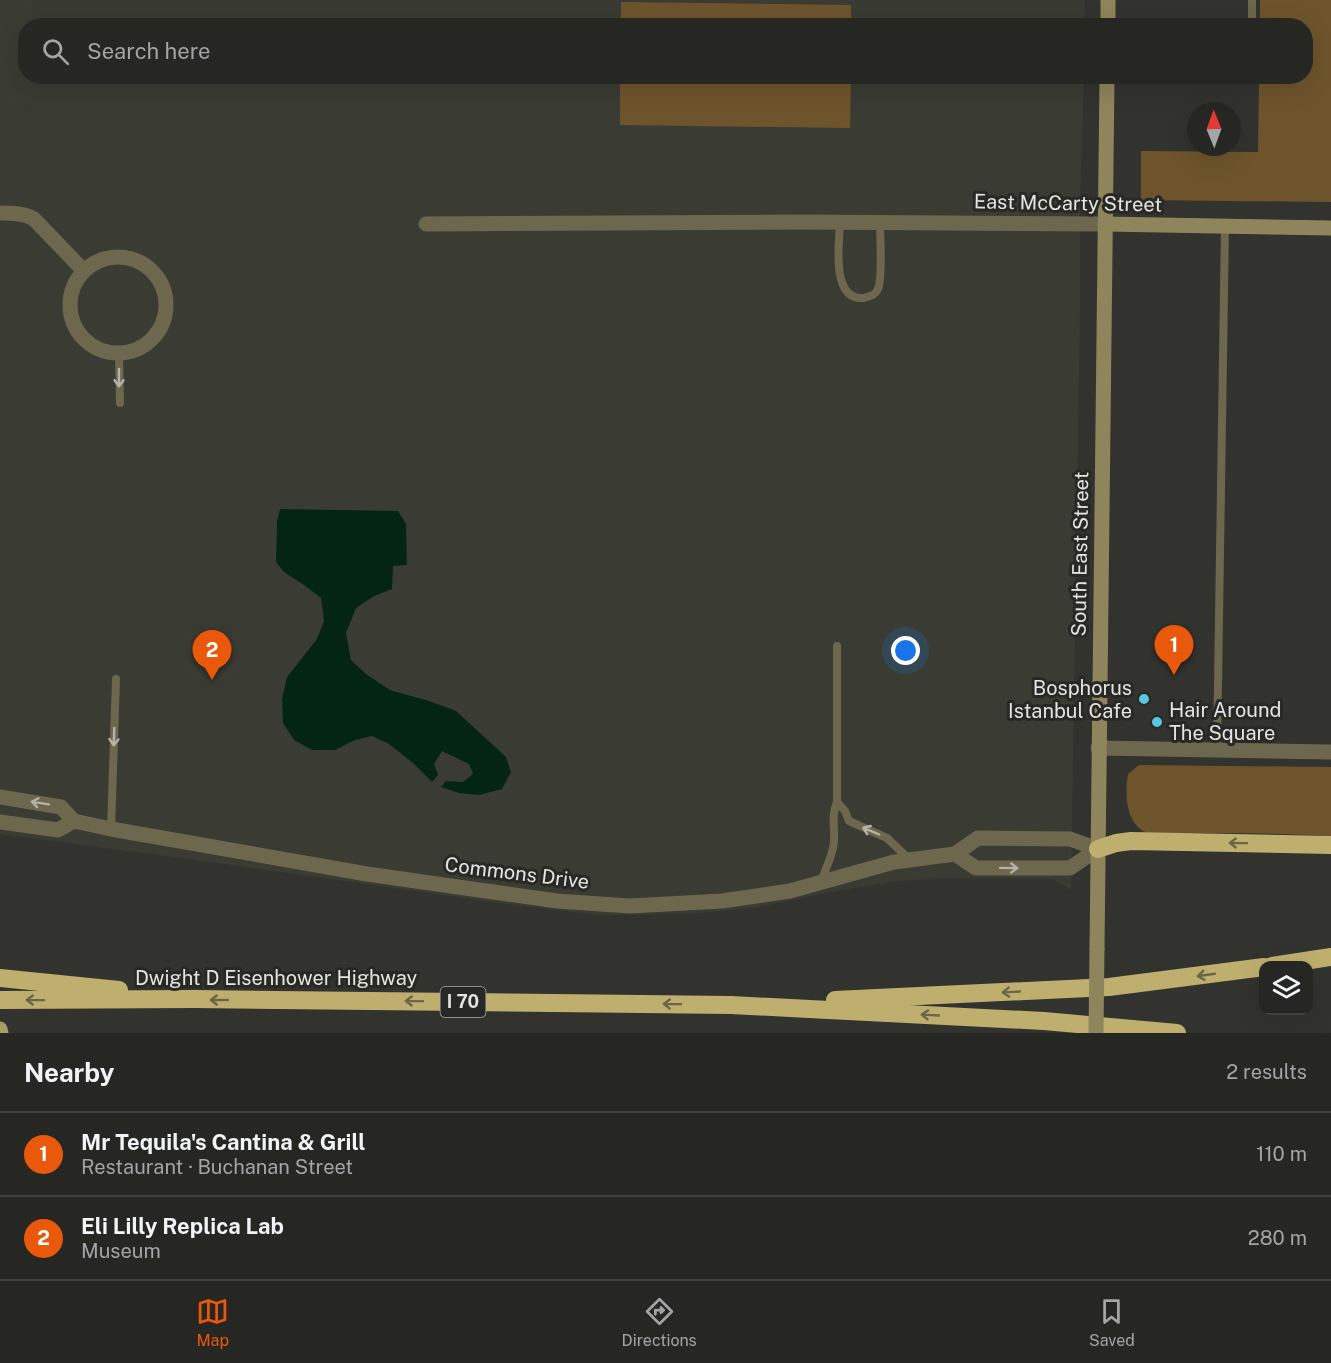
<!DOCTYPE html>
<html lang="en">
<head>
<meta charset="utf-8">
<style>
  body { margin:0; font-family:"Public Sans",sans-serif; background:#323230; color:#f1f3f6 }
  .controls { position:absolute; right:18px; bottom:18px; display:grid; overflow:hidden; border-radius:12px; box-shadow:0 6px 24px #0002 }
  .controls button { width:54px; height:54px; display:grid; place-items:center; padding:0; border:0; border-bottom:2px solid #424341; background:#262623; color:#f1f3f6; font:30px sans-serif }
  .compass { position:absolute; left:1187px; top:102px; width:54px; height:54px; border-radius:50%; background:#262623; box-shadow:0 6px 24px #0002; rotate:359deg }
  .you { position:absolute; left:906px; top:651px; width:21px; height:21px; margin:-15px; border:4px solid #fff; border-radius:50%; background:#1a73e8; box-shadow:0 0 0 9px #1a73e833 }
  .badge { display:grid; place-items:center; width:39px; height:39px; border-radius:50%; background:#ea580c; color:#fff; font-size:20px; font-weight:700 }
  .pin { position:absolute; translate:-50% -50px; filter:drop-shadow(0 2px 3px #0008) }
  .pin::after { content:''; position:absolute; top:32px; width:21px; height:18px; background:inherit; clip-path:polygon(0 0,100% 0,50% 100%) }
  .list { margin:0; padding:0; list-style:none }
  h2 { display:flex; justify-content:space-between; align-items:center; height:78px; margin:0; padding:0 24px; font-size:26px }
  h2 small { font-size:20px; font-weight:400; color:#a4a5a6 }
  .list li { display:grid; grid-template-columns:39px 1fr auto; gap:18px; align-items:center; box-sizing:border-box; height:84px; padding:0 24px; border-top:2px solid #424341 }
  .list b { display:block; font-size:22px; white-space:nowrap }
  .list p { margin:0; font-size:20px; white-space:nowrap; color:#a4a5a6 }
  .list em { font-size:20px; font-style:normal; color:#a4a5a6 }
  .icon { flex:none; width:33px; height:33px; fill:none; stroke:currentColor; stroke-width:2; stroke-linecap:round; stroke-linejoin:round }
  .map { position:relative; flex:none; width:1331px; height:1033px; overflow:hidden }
  .search { position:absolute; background:#262623; box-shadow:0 6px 24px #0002; left:18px; right:18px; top:18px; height:66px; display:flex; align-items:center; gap:15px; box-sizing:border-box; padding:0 21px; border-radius:24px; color:#a4a5a6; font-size:22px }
  .sheet { height:246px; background:#262623 }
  nav { display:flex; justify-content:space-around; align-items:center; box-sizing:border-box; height:84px; border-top:2px solid #424341; background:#262623; font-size:16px; color:#a4a5a6 }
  nav a { display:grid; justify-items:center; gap:3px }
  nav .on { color:#ea580c }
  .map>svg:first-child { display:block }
  .built { fill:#3a3c33 }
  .green { fill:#6d542d }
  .water { fill:#052514 }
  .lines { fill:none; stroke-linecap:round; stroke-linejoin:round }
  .lane { stroke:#6d674e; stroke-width:8 }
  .street { stroke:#6d674e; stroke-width:15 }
  .secondary { stroke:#8e855c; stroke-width:15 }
  .primary { stroke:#a79b66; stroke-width:15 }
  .highway { stroke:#beaf6f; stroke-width:18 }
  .secondary-bridge { stroke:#8e855c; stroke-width:15 }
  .oneway { stroke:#b4b3a7 }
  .oneway2 { stroke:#6c6546 }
  .poi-dot { fill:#56c9e1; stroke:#282825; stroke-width:2 }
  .labels { text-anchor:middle; stroke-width:6; stroke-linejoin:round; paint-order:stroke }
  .shield { fill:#282825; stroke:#acacaa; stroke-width:1.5 }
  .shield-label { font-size:18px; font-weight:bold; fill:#e4e5e3 }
  .street-label { font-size:20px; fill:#e4e5e3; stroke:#282825 }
  .poi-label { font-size:20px; fill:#e4e5e3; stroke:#282825; text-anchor:end }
</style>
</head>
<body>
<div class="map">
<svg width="1331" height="1033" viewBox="0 0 1331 1033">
  <rect width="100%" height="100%" fill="#32322f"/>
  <path class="built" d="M0,0H1085L1084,26H26V76L1084,77L1080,202V307L1071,890L1053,879L944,878L898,881L825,893L755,908L686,914L597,915L514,905L203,861L0,834Z"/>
  <g class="green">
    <path d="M1260,0H1331V202L1141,200V151L1258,152L1259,77L1306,76V26L1260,25Z"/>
    <path d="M621,2L851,5V25H621Z"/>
    <path d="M620,77H851L850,128L620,125Z"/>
    <path d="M1139,765L1331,767V836C1280,833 1229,833 1178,833C1168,833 1150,836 1141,830C1125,817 1125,792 1128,774Z"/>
  </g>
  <path class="water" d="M280,509L398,511L406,524L407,565L393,566L392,589L374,596L356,608L346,633L351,660L366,674L390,690L429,701L456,711L506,757L511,772L502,789L479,795L459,793L441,787L446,781L463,782L473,774L469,764L442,751L434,764L438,775L432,782L413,763L389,744L372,736L355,740L335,750H312L294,740L283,723L282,699L287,677L317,639L324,621L321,598L304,585L284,572L276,562L277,521Z"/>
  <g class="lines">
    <g class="lane">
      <path d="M1252,26V0"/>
      <path d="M840,223C839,243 831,300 863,298C869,297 876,295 878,289C883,276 880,238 880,223"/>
      <path d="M119,354L120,403"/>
      <path d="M1217,750L1225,226"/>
      <path d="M837,802L845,811L849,821L887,838L909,859"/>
      <path d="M111,829L116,679"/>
      <path d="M821,882C825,870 834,852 834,841C835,826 831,817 837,802V646"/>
    </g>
    <g class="street">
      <path d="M0,213C12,213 24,213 34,219L84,271"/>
      <path d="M426,224L804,222L1105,224"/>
      <circle cx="118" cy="305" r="48"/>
      <path d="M1098,748L1331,752"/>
      <path d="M0,797L61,807L74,821"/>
      <path d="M74,821L111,829L367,874L557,901L630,906L722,901L790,891L894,862L955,854L978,838L1070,839L1098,849"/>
      <path d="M0,822L58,830L74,821"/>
      <path d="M955,854L976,868H1070L1098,849"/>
    </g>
    <g class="secondary">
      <path d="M1108,26V0"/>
      <path d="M1105,224L1331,228"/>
      <path d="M1097,949L1107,76"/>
    </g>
    <path class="primary" d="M0,1029L1,1033"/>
    <g class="highway">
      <path d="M1098,849L1116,843L1131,841L1331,845"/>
      <path d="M1272,966L1331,957"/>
      <path d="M0,978L119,990"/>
      <path d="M0,1000L195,999L731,1005L1044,1021L1177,1033"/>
      <path d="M835,1000L1109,987L1264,967"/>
    </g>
    <path class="secondary-bridge" d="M1096,1033L1097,949"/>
  </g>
  <defs><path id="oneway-shaft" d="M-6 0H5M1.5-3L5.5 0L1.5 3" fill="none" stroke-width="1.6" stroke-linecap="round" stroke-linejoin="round" transform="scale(1.5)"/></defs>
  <g class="oneway">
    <use href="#oneway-shaft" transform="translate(119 378) rotate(90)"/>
    <use href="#oneway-shaft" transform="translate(114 737) rotate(92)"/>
    <use href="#oneway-shaft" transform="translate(40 803) rotate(-171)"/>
    <use href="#oneway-shaft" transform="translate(871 831) rotate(-157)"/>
    <use href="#oneway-shaft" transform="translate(1009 868) rotate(1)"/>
  </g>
  <g class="oneway2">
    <use href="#oneway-shaft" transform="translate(1238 843) rotate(-179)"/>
    <use href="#oneway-shaft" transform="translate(1206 975) rotate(172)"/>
    <use href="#oneway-shaft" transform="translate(1011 992) rotate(177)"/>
    <use href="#oneway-shaft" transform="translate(35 1000) rotate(-179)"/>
    <use href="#oneway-shaft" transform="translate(219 1000) rotate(-180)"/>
    <use href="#oneway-shaft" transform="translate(414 1001) rotate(-179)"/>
    <use href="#oneway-shaft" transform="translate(672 1004) rotate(-179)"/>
    <use href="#oneway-shaft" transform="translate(930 1015) rotate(-177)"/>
  </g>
  <g class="poi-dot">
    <circle cx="1144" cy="699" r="6"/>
    <circle cx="1157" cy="722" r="6"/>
  </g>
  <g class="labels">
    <rect class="shield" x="440.5" y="987" width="45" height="30" rx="4.5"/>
    <g class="shield-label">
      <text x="463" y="1008">I 70</text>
    </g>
    <g class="street-label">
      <text transform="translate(1068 203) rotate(1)" y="7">East McCarty Street</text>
      <text transform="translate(1080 554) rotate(-89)" y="7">South East Street</text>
      <text transform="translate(517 873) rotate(7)" y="7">Commons Drive</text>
      <text x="276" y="985">Dwight D Eisenhower Highway</text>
    </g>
    <g class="poi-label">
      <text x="1132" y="695">Bosphorus<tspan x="1132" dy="23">Istanbul Cafe</tspan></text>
      <text x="1169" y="717" text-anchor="start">Hair Around<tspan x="1169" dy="23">The Square</tspan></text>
    </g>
  </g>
</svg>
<div class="controls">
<button><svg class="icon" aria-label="layers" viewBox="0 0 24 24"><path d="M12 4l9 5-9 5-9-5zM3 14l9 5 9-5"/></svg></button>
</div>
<svg class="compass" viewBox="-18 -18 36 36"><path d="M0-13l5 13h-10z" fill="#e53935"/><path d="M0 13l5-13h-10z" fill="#a4a5a6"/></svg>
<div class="you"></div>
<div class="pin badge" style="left:1174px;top:675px">1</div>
<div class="pin badge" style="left:212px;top:680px">2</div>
<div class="search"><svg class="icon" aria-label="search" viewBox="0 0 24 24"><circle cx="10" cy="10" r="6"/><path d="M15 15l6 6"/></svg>Search here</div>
</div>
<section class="sheet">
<h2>Nearby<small>2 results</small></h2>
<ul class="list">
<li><span class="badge">1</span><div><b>Mr Tequila's Cantina &amp; Grill</b><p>Restaurant · Buchanan Street</p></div><em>110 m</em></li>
<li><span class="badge">2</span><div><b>Eli Lilly Replica Lab</b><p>Museum</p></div><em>280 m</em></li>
</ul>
</section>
<nav>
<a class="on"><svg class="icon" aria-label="map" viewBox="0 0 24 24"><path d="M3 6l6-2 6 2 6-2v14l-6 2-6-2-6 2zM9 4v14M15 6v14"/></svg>Map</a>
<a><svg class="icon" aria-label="directions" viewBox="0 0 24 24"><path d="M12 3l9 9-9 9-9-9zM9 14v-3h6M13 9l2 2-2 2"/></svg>Directions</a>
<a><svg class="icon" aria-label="saved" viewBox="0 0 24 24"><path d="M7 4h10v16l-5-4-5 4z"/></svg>Saved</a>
</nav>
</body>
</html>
